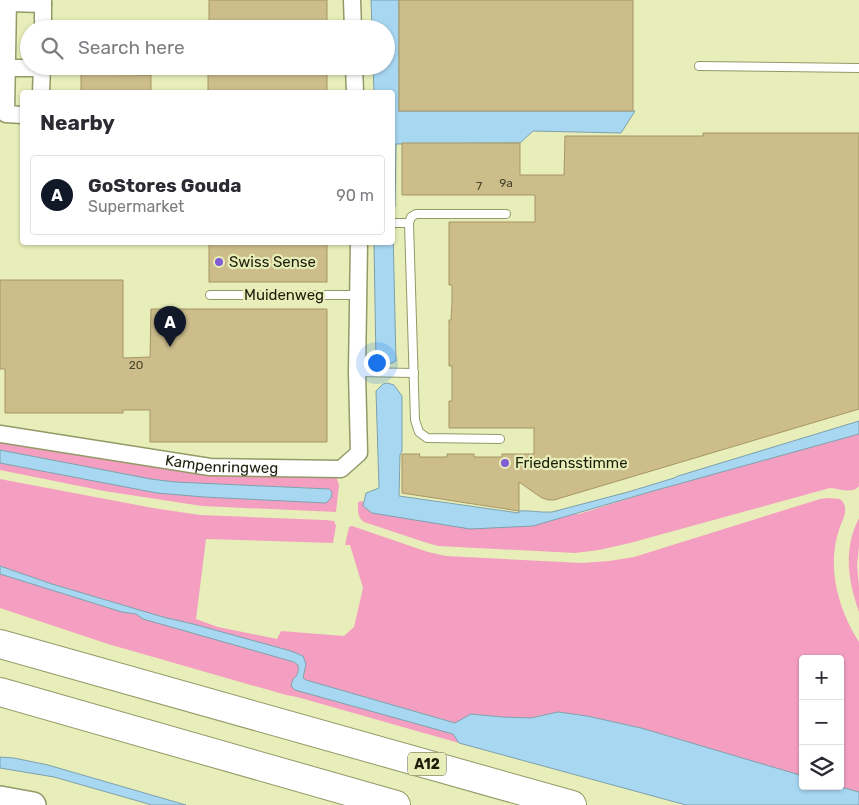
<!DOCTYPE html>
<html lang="en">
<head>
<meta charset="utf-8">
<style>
  body { margin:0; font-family:Rubik,sans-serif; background:#f7f7f7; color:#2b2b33 }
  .controls { position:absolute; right:15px; bottom:15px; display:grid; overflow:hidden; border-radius:5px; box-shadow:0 1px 4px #0004 }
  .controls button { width:45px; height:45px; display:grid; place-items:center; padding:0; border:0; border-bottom:1px solid #e1e1e2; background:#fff; color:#2b2b33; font:25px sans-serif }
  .you { position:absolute; left:376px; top:362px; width:18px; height:18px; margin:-12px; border:4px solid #fff; border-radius:50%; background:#1a73e8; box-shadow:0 0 0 8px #1a73e833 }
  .badge { display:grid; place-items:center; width:32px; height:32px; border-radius:50%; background:#111827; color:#fff; font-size:16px; font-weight:700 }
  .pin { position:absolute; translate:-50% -41px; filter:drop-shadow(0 1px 2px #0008) }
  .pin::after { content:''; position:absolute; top:26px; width:18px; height:15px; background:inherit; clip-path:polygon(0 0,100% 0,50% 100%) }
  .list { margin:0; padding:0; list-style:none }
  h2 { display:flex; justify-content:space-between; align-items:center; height:65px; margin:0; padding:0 20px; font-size:21px }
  h2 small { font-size:16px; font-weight:400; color:#7c7c81 }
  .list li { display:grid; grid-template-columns:32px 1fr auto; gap:15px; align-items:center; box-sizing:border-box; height:80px; margin:0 10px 10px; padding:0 10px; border:1px solid #e1e1e2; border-radius:5px }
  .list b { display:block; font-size:19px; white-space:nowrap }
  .list p { margin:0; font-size:16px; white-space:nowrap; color:#7c7c81 }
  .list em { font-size:16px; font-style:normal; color:#7c7c81 }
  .icon { flex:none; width:28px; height:28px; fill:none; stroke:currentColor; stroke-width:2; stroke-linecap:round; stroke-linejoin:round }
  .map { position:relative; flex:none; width:859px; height:805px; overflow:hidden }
  .search { position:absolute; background:#fff; box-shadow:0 1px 4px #0004; left:20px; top:20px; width:375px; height:55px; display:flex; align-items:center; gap:12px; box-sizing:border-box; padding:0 18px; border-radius:28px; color:#7c7c81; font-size:19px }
  .panel { position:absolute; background:#fff; box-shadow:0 1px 4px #0004; left:20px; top:90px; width:375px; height:155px; border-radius:5px }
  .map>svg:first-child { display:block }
  .green { fill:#f49fc2 }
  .water { fill:#a8d7f2; stroke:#7ea0ac }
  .building { fill:#ccbd8b; stroke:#a59665 }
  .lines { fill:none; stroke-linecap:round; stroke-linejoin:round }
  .service-casing { stroke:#939967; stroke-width:10 }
  .minor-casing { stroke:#939967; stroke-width:19 }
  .primary-casing { stroke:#939967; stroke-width:28 }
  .motorway-casing { stroke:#939967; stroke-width:30 }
  .service { stroke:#fff; stroke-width:8 }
  .minor { stroke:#fff; stroke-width:16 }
  .primary { stroke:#fff; stroke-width:25 }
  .motorway { stroke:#fff; stroke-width:28 }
  .poi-dot { fill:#805dd7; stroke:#e8eeb9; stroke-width:2 }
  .labels { text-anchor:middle; stroke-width:4.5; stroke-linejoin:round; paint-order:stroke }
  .number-label { font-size:12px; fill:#48462a }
  .shield { fill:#e8eeb9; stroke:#595c3e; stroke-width:1 }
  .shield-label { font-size:14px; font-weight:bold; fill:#1c1e0a }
  .poi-label { font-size:15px; fill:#1c1e0a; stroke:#e8eeb9; text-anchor:start }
  .street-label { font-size:15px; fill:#1c1e0a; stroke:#e8eeb9 }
</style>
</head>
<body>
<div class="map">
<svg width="859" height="805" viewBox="0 0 859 805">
  <rect width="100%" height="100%" fill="#e8eeb9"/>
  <g class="green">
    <path d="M859,434V486C853,494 840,489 830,488L630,543L599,550L575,553L438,546L424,542L364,522C357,517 358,511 358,502L363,501V506L372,513L579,514L653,491Z"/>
    <path d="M0,441L336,476L339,485L336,512L202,506L104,491L0,470V463L157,493L204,497L326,503L332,492L329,489L175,482L151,479L0,450Z"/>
    <path d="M0,479L153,508L200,515L325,520L334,521L336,526L333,543L206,539L196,619L218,627L277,639L281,631L344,636L354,627L363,588L350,545H345L349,527L352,526L428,552L446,556L582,563L609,561L634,557L820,499L827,498L840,499C843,502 845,504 845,508C846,515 842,521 840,527C838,533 836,539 835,546C830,579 841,614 859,642V792L837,786H840V659H803V776L641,728L587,716L558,712L531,718L502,717L471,714L456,723L306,680L303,678L306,664L303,656L193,624L163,617L52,584L0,566Z"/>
    <path d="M859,518V546L857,565L859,587V612C848,580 843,549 859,518Z"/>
    <path d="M0,574L122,612L136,614L144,619L294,662L298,665C299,672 298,675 293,679L291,685L295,690L453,734L459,743L297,697L286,695L108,644L0,608Z"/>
  </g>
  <g class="water">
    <path d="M371,0H399V111H635L621,133L533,131L520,143L396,144L395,207L393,208L392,92H374L373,66H386V29H372Z"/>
    <path d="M393,230L396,361L385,366L376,362L374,243L392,242Z"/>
    <path d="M387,383L394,385L402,396V451L400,455L399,496L519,513V511C530,510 541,513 552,512L628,492L674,478L678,476L859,421V434L653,491L533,526L470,529L372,513L363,506L366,493L379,488L376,391L383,384Z"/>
    <path d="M0,450L151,479L175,482L329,489L332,492L331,498L326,503L204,497L157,493L0,463Z"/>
    <path d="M0,566L52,584L163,617L193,624L291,651L303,656L306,664L303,678L306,680L455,723L471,714L502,717L531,718L558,712L587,716L641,728L803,776V786H837L859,792V805H686L459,743L453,734L295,690L291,686L293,679C298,675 299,672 298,665L294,662L143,619L136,614L122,612L0,574Z"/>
    <path d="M0,757L14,758L48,765L186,805H152L54,777L0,768Z"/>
  </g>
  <g class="building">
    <rect x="209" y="0" width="118" height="29"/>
    <rect x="399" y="0" width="234" height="111"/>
    <rect x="208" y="66" width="119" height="26"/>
    <path d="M81,74L151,75V92H81Z"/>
    <path d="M703,133H859V409L554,500H549L542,498L519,482V511L402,493V454H420L419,457H447V454H474V457H502V454H534V428H449V401H452V366H449V320H451L452,302V285H449V222H535V195H402V143H520V175H564L565,136H703Z"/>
    <rect x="209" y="242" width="118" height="40"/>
    <path d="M0,280H123V358L150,357L151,309H327V442H150V410H123V413H5V369H0Z"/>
  </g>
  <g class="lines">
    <defs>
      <g id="service">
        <path d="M699,66L859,68"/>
        <path d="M392,223H409L411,217L416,214H506"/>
        <path d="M409,223L415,420L419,432L427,438L500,439"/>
        <path d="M210,295H358"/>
        <path d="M357,372L414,373"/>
      </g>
      <g id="minor">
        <path d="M8,0L6,114L22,115"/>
        <path d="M352,0L353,29"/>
        <path d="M8,3L43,4"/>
        <path d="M43,29V0"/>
        <path d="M354,66L355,92"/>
        <path d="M0,68H42"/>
        <path d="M41,92L42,66"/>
        <path id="s1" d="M0,434L210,467L341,469L359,453L357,372L359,242"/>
      </g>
      <path id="primary" d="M0,799L33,805"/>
      <g id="motorway">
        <path d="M0,644L572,805"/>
        <path d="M0,692L396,805"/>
      </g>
    </defs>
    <use href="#service" class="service-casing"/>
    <use href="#minor" class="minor-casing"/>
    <use href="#primary" class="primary-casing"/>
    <use href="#motorway" class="motorway-casing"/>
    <use href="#service" class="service"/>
    <use href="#minor" class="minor"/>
    <use href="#primary" class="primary"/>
    <use href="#motorway" class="motorway"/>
  </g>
  <g class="poi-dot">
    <circle cx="219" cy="262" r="5"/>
    <circle cx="505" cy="463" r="5"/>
  </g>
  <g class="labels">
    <g class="number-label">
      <text x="506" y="187">9a</text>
      <text x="479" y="190">7</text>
      <text x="136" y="369">20</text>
    </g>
    <rect class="shield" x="408" y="752.5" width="38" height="23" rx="4"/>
    <g class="shield-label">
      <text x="427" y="769">A12</text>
    </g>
    <g class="poi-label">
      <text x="229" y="267">Swiss Sense</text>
      <text x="515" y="468">Friedensstimme</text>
    </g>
    <g class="street-label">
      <text x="284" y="300">Muidenweg</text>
      <text dy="5" stroke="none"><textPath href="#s1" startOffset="224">Kampenringweg</textPath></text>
    </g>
  </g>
</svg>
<div class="controls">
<button>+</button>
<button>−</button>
<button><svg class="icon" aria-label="layers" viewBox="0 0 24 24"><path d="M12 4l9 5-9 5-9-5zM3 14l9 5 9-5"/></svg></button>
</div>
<div class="you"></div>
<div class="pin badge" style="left:170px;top:347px">A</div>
<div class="search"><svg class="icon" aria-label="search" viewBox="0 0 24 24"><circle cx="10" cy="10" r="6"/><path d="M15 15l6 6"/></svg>Search here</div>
<section class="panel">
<h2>Nearby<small></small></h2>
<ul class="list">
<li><span class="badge">A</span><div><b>GoStores Gouda</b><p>Supermarket</p></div><em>90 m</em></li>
</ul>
</section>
</div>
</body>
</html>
